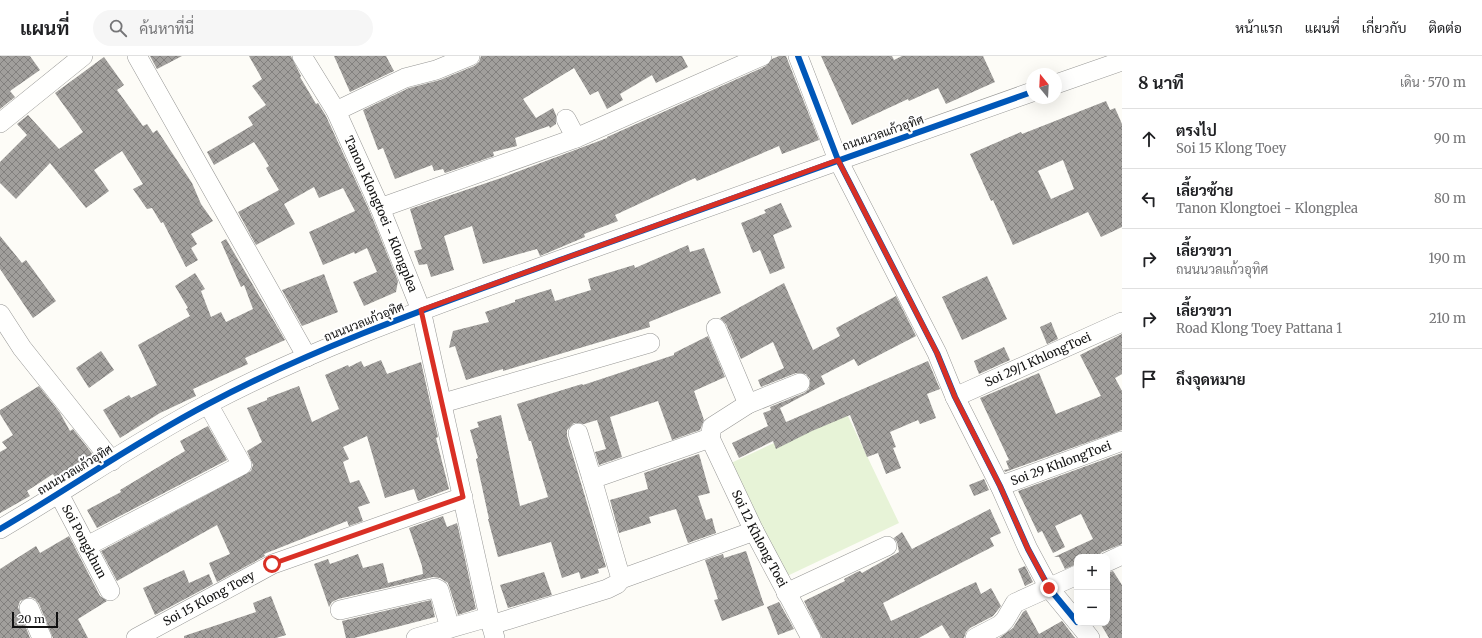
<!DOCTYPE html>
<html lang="th">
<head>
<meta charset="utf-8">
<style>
  body { margin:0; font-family:Merriweather,Sarabun,serif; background:#f6f6f6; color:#202124 }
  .controls { position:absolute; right:12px; bottom:12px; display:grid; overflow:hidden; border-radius:8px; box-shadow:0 4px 16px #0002 }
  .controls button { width:36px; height:36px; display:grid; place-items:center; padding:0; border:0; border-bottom:1px solid #e0e0e0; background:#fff; color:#202124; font:20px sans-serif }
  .compass { position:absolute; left:1026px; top:12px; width:36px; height:36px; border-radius:50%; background:#fff; box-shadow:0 4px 16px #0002; rotate:342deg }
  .scale { position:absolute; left:12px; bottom:10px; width:46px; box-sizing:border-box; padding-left:4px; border:2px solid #111; border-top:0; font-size:11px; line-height:14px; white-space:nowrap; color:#111; -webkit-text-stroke:3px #fff; paint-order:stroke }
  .stop { position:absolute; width:12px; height:12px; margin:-9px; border:3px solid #d93025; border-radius:50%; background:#fff }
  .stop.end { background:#d93025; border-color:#fff; box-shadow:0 1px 4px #0008 }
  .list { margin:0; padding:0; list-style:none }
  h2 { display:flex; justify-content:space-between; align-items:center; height:52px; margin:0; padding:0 16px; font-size:17px }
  h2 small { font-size:13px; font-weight:400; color:#757577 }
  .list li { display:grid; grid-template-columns:26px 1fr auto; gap:12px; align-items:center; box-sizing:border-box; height:60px; padding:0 16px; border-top:1px solid #e0e0e0 }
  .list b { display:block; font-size:15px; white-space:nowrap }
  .list p { margin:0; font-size:13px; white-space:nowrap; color:#757577 }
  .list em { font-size:13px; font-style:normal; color:#757577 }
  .icon { flex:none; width:22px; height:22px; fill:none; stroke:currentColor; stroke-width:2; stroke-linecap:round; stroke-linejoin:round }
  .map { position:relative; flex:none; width:1122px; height:582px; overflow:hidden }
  header { display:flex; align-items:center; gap:24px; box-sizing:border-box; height:56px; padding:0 20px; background:#fff; border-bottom:1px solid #e0e0e0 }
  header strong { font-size:19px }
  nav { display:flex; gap:22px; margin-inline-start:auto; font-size:14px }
  .search { width:280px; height:36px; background:#f6f6f6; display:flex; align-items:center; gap:10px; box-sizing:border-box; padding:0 14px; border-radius:22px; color:#757577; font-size:15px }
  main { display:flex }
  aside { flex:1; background:#fff }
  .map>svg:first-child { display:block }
  .grass { fill:#e7f3d7 }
  .building { fill:url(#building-cross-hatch); fill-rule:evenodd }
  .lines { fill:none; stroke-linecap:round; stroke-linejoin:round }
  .minor-casing { stroke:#979795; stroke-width:20 }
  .minor { stroke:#fffffe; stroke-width:19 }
  .cycleway-casing { stroke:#fff; stroke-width:8 }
  .cycleway { stroke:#0057b8; stroke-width:6 }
  .route { stroke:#d93025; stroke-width:5 }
  .labels { text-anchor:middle; stroke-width:4; stroke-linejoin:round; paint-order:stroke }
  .street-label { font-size:12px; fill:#111; stroke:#fff }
</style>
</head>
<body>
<header>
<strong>แผนที่</strong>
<div class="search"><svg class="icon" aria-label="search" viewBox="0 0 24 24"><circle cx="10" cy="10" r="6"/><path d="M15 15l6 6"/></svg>ค้นหาที่นี่</div>
<nav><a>หน้าแรก</a><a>แผนที่</a><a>เกี่ยวกับ</a><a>ติดต่อ</a></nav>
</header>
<main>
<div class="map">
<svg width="1122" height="582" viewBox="0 0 1122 582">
  <defs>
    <pattern id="building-cross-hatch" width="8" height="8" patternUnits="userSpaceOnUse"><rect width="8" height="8" fill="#a19f9c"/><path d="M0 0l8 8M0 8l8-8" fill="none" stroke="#82807e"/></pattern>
  </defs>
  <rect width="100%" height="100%" fill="#fdfcf7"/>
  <path class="grass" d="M845,354L899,467L785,521L731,407Z"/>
  <g class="building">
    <path d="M0,0H30L40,14L10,35L15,41L0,53Z"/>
    <path d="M150,0H182L157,13Z"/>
    <path d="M249,0H291L301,20L300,21L316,48L318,47L326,60L370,156L398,225L396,236L364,250L353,226L377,216L367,192L355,198L354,196L323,209L309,176L355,155L343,132L319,142L314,131L284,148L295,168L256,189L238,156L279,134L266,112L269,110L254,86L214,109L207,96L253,69L248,61L266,49L252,30L262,23Z"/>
    <path d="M334,0H386L394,15L350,36Z"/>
    <path d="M481,0H682L688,11L656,27L652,19L620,38L623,44L607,53L598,35L590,39L574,12L523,43L536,62L553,52L556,59V68L550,72L549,70L515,82L517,90L493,96L494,100L445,117L443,113L434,115L432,109L395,123L383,92L378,94L363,54L409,32L440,24L474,10L479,6Z"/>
    <path d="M779,0H786L819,84L782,98L779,90L697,125L695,122L615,159L618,165L584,178L585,181L540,200L537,193L483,208L472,170L444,180L454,214L431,221L427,208L419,209L414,195L422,193L410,153L501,122L607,82V81L766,10L772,3Z"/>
    <path d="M821,0H892L894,4L902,0H983L995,26L946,48L938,32L909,45L908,43L852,69Z"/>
    <path d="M104,1L124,29L117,34L143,70L147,68L153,77L157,74L192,127L201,148L213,165L191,178L197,188L191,192L198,204L186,211L163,166L161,167L152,152L147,153L133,133L143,128L122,95L94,114L109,135L86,152L50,107L16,143L0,127V106L27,79L17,68L28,59L59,93L83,76L55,37Z"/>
    <path d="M1106,45L1110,54L1115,52L1122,68V171L1101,181L1088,156L1013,189L993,144L991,145L970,98L1021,76L1022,78ZM1063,104L1074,133L1051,143L1038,115Z"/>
    <path d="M781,147L792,171L773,179L785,212L770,218L760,194L753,197L741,167L766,157L764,154Z"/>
    <path d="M0,180L22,207L26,204L56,245L33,262L0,213Z"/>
    <path d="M226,183L285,284L245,302L248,308L193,333L196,340L160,357L120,382L103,354L129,339L131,342L157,329L138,289L190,260L186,253L188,252L175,230L195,217L205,233L201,235L211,261L221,256L226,266L253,253L244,229L241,231L221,186Z"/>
    <path d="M688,189L690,196L704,192L721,237L649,266L650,271L503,315V313L466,324L455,290L449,292L453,275L489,266L485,256L515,246V244L551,233L555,245L591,234L588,223L634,209L635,212Z"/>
    <path d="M324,218L338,256L302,270L282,234Z"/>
    <path d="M987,220L1007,263L962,284L942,241Z"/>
    <path d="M784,227L813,294L840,280L836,272L896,240L916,280L858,310L854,303L821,320L825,328L780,352L786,366L928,305L940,333L927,338L936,362L920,368L918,364L890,376L896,391L893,392L901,412L886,418L878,397L867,401L850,359L812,375L776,393L773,385L739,402L732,387L768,370L763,357L771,354L770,351L804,337L809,333L810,323L806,318L796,317L761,331L758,324L784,312L773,286L741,303L726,268L720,262Z"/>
    <path d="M1051,266L1058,283L1047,288L1040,271Z"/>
    <path d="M1122,278V318L1115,322L1122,335V374L1005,416L1004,414L1009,413L1006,405L1009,404L980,342L1039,317L1056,358L1101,340L1080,299Z"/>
    <path d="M708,280L725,321L694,335L704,364L700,374L672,384L658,345L610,361L622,401L599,409L595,396L606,393L597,364L584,368L574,367L567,374V380L606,511L598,513L599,517L581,523L579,516L562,522L551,486L498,501L488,463H489L476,403L478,402L470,374L479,371L477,366L501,359L520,450L548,441L531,385H529L517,348L582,328L583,329L674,299V297Z"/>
    <path d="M1004,291L1010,304L979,318L974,305Z"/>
    <path d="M101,295L114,314L89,332L76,312Z"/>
    <path d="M381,304L387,318L421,306L438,381L436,382L449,433L418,445L414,433L385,442L367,380L343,391L349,403L343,406L350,427L359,424L370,447L358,451L363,465L349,470L347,465L264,498L265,500L217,526L209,507L230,498L217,469L117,525L101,495L251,415L253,409L247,395L262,386L247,352L267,344V342L299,330L312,366L339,353L325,319L348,309L349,311L361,305L364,311Z"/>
    <path d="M39,330L60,357L70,375L73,373L94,400L56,423L53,418L27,435L30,440L0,457V396L7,392L2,386L13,379L0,358V354Z"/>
    <path d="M208,370L227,404L97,472L87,454L121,436L120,434L185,395L180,385Z"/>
    <path d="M1122,397V488L1102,496L1097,501H1077V508L1065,513L1059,501H1054L1093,483L1081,458L1055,470L1065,491L1053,497L1042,475L1038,477L1018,435Z"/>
    <path d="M699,398L710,437L698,440L706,464L712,462L716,477L688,487L676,453L649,461L651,467L619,477L610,444L648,433L644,417Z"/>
    <path d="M984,423L989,434L974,440L969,429Z"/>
    <path d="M990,453L1001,477L990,482L994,490L883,547L891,565L976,526L981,538L991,532L1001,550L993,560L970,572L966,576L964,582H950L942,569L919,582H822L804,545L845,525L844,523L857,516L860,515L862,517L899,496L897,486L894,482L902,476L912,493Z"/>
    <path d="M443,460L447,471L457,467L458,471L476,553L458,559L448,527L440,522L433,521L338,543L332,546L329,551L314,508L328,503L330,508L358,498L363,512L383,507L388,527L423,518L422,510L409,472Z"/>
    <path d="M69,480L100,540L107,545L78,563L88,582H53L39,548L35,543L30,541L20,545L18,551L30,582H0V513L36,490L40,497Z"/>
    <path d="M746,495L764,549L722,565L714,544L718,543L705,504L723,498L724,502Z"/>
    <path d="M1025,510L1033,526L1025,530L1018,513Z"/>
    <path d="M184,514L189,527L209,518L213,528L155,559L143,532Z"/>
    <path d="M1113,515L1122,529V582H1109L1100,567H1107V517Z"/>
    <path d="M544,516L552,539L508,552L500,529Z"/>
    <path d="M271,540L286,579L276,582H184V580L256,556L253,547Z"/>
    <path d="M431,544L435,561L354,582H346L342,565Z"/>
    <path d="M779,546L794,573L778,579L767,551Z"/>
    <path d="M1026,554L1039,578L1062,565L1075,582H999L1013,572L1023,556Z"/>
  </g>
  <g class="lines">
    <defs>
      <g id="minor">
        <path d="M137,0L307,301"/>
        <path id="s1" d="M302,0L336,55L380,152L421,254L489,561L495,582"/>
        <path d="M798,0L838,104L937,297L955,341L1000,430L1028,493L1049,532L1077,566"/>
        <path d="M1056,28L1122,5"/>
        <path d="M336,55L405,22L436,14L470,0"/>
        <path d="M566,63L576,82"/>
        <path d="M0,67L83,0"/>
        <path d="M380,152L576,82L762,0"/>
        <path d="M0,258L22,292L112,405"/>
        <path d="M716,272L748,348"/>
        <path id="s2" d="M955,341L1122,266"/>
        <path d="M443,347L650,287"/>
        <path d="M578,377L592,423"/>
        <path id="s3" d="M710,382L754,475L811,582"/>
        <path d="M710,382L712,371L748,348L800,327"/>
        <path id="s4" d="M1000,430L1122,385"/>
        <path id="s5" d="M58,436L110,535"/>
        <path d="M0,473C70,432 137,385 208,348C325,286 451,244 574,199C727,144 879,90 1032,36"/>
        <path d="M87,490L242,409L208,348"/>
        <path d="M1107,506L1122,499"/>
        <path d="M621,523L754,475"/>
        <path d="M786,537L887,490"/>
        <path d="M29,552L42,582"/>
        <path d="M340,554L435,532L439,534L450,572"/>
        <path d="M1078,567L1090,582"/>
        <path d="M491,569L607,533L617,528L621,523L592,423L710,382"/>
        <path id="s6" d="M136,582L273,508L463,441"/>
        <path d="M416,582L489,561"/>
        <path d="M975,582L1000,569L1005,564L1015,547L1077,519"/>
      </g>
    </defs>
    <use href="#minor" class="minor-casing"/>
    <use href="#minor" class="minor"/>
    <defs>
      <g id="cycleway">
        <path d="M798,0L838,104L937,297L955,341L1000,430L1028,493L1049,532L1077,566"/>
        <path d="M0,473C70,432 137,385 208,348C325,286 451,244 574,199C727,144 879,90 1032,36"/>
      </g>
    </defs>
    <use href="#cycleway" class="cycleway-casing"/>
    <use href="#cycleway" class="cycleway"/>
  </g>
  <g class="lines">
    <path class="route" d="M272,508L463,441L421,254L838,104L937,297L955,341L1000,430L1028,493L1049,532"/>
  </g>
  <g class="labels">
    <g class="street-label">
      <text transform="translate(883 77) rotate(-19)" y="4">ถนนนวลแก้วอุทิศ</text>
      <text dy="4" stroke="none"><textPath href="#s1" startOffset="177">Tanon Klongtoei - Klongplea</textPath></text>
      <text transform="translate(364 266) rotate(-22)" y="4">ถนนนวลแก้วอุทิศ</text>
      <text dy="4" stroke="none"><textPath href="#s2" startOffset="91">Soi 29/1 KhlongToei</textPath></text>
      <text dy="4" stroke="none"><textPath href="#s4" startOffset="65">Soi 29 KhlongToei</textPath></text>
      <text transform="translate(75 414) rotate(-31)" y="4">ถนนนวลแก้วอุทิศ</text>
      <text dy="4" stroke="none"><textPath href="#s3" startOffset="112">Soi 12 Khlong Toei</textPath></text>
      <text dy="4" stroke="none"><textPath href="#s5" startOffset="56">Soi Pongkhun</textPath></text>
      <text dy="4" stroke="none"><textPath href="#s6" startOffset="83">Soi 15 Klong Toey</textPath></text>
    </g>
  </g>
</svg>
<div class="controls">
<button>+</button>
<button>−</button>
</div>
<svg class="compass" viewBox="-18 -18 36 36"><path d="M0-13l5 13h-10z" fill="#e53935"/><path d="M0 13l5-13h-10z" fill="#757577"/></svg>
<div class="scale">20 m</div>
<div class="stop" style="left:272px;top:508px"></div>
<div class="stop end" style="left:1049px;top:532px"></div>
</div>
<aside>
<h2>8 นาที<small>เดิน · 570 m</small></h2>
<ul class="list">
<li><svg class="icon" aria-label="ahead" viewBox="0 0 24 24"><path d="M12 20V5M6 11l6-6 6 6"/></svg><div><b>ตรงไป</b><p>Soi 15 Klong Toey</p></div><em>90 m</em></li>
<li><svg class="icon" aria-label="left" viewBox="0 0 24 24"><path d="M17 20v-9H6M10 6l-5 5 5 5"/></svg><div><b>เลี้ยวซ้าย</b><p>Tanon Klongtoei - Klongplea</p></div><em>80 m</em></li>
<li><svg class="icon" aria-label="right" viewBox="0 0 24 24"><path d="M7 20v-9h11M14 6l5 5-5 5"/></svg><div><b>เลี้ยวขวา</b><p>ถนนนวลแก้วอุทิศ</p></div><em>190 m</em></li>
<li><svg class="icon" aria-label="right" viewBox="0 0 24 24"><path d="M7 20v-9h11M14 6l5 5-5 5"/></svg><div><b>เลี้ยวขวา</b><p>Road Klong Toey Pattana 1</p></div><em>210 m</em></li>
<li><svg class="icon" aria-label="arrive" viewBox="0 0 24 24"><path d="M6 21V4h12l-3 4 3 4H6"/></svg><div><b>ถึงจุดหมาย</b></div></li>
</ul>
</aside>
</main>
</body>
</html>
